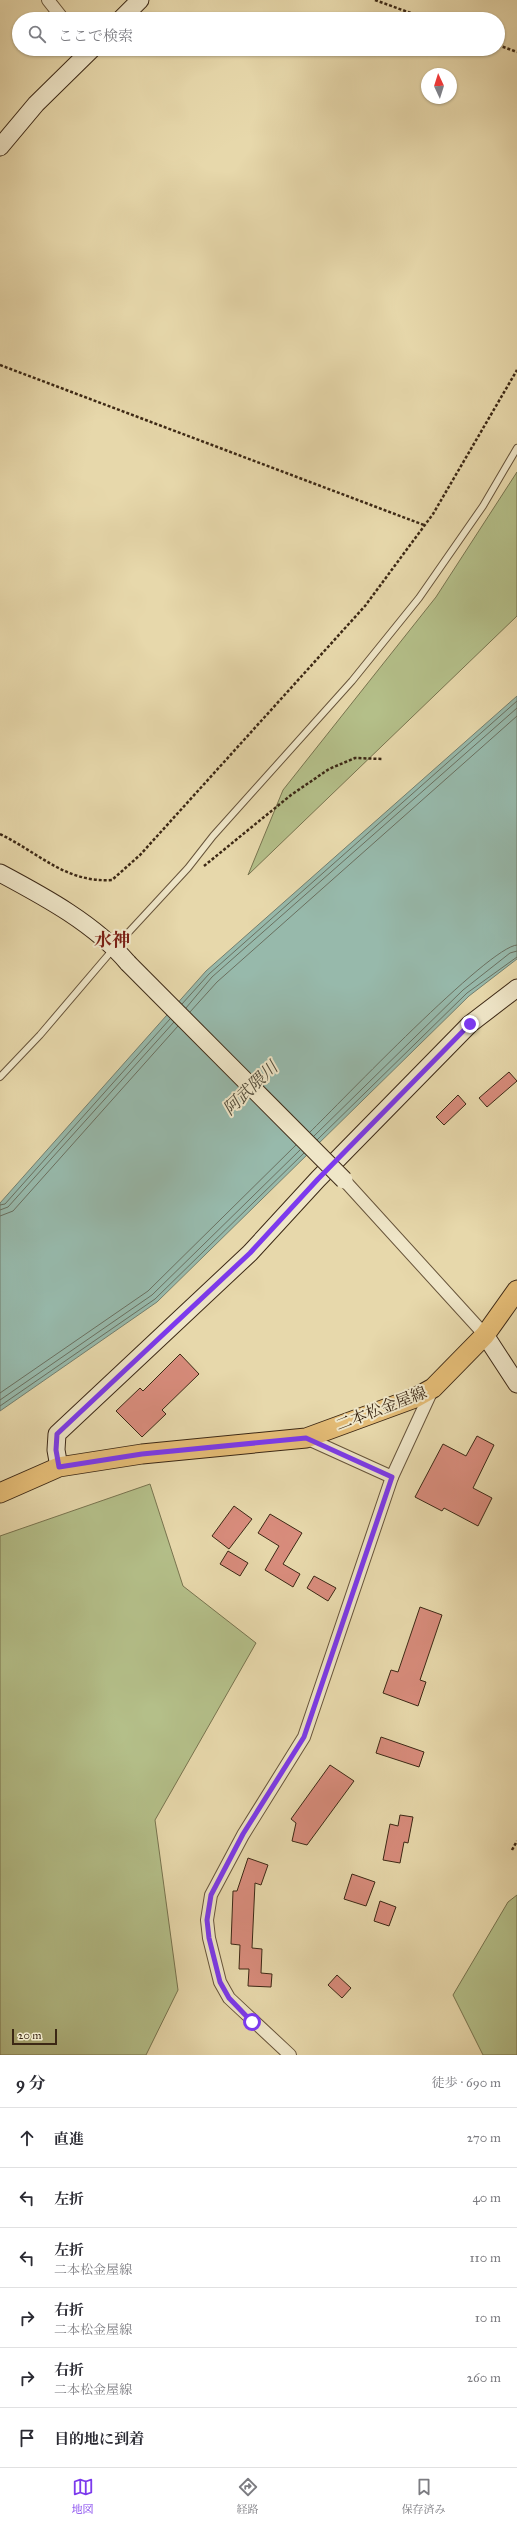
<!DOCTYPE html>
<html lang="ja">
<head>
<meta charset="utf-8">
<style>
  body { margin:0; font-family:"IM FELL Great Primer","Noto Serif JP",serif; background:#f2f2f3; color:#2b2b33 }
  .compass { position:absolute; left:421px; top:68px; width:36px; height:36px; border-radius:50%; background:#fff; box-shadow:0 1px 3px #0004; rotate:356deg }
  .scale { position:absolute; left:12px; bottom:10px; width:45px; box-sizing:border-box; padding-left:4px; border:2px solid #3c2815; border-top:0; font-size:11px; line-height:14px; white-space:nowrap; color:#3c2815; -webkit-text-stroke:3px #efe6c8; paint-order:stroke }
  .stop { position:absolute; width:12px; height:12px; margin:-9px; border:3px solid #7c3aed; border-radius:50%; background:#fff }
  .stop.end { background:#7c3aed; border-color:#fff; box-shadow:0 1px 4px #0008 }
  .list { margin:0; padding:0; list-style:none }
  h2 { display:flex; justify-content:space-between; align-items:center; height:52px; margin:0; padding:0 16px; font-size:17px }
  h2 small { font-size:13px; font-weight:400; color:#7c7c81 }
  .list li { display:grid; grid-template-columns:26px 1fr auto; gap:12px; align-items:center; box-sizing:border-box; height:60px; padding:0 16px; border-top:1px solid #e1e1e2 }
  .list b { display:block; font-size:15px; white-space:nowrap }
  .list p { margin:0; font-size:13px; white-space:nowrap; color:#7c7c81 }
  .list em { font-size:13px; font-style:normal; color:#7c7c81 }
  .icon { flex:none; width:22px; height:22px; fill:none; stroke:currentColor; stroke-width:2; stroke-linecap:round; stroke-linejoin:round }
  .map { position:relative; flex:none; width:517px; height:2055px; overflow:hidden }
  .search { position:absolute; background:#fff; box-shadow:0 1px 3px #0004; left:12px; right:12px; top:12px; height:44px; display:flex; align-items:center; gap:10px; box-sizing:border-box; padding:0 14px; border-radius:22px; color:#7c7c81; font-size:15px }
  .sheet { height:412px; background:#fff }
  nav { display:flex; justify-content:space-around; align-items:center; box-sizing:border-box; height:56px; border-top:1px solid #e1e1e2; background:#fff; font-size:11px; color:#7c7c81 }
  nav a { display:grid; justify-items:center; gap:2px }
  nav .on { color:#7c3aed }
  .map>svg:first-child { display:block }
  .green { fill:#b4bf89; stroke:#78744f }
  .water { fill:#97b9ab; stroke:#737f6f }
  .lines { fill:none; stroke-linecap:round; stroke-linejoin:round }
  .shore { stroke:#6a7060; stroke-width:1 }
  .building { fill:#d88c7c; stroke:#3c2815 }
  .lane-casing { stroke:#67543a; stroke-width:8 }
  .street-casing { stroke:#67543a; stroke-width:14 }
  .secondary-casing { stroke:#3c2815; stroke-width:19 }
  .primary-casing { stroke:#3c2815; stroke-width:21 }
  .path { stroke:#3c2815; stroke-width:2.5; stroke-dasharray:3 2; stroke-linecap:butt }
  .lane { stroke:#efe6c8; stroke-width:6 }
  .street { stroke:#efe6c8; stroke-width:12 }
  .secondary { stroke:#efe6c8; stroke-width:17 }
  .primary { stroke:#e4bc76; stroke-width:19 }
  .secondary-bridge-casing { stroke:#3c2815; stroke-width:19; stroke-linecap:butt }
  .secondary-bridge { stroke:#efe6c8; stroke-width:17 }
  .route { stroke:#7c3aed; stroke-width:5 }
  .labels { text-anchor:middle; stroke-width:4; stroke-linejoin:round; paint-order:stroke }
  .street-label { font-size:16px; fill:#3c2815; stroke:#efe6c8 }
  .water-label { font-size:17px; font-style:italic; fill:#534c3a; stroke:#efe6c8 }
  .quarter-label { font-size:18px; font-weight:bold; fill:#7a1f14; stroke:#efe6c8 }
</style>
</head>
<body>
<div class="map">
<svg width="517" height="2055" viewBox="0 0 517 2055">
  <rect width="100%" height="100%" fill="#e7d8ab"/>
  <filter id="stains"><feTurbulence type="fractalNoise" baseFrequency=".005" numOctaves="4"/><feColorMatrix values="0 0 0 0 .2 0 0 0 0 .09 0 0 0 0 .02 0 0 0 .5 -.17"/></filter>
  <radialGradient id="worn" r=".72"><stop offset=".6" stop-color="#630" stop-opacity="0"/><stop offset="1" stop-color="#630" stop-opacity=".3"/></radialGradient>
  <g class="green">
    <path d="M517,472V616L248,875L283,790L436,597Z"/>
    <path d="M150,1484L183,1586L256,1643L155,1820L178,1990L146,2055H0V1536Z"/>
    <path d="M517,1895V2055H483L453,1995L508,1902Z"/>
  </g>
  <path class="water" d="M517,696V959L469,996L157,1302L0,1411V1203L206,971Z"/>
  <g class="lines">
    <g class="shore">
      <path d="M182,1004L209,974L517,701"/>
      <path d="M186,1008L212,977L517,708"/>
      <path d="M190,1012L217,982L517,716"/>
      <path d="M310,1132C339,1104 489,946 517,945"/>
      <path d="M314,1136L463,990L510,953L517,951"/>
      <path d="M317,1140L467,993L517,957"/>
      <path d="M0,1205L5,1204L170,1019"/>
      <path d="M0,1210L8,1207L174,1022"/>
      <path d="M0,1216L13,1211L178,1026"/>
      <path d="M0,1393L148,1291L296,1145"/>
      <path d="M0,1400L152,1295L300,1150"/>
      <path d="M0,1406L155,1299L304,1153"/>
    </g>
  </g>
  <g class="building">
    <path d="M509,1072L517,1081L487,1107L479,1098Z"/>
    <path d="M458,1095L466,1104L444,1125L436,1117Z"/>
    <path d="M180,1354L199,1374L162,1410L166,1414L142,1437L116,1411L140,1388L143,1391Z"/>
    <path d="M477,1436L494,1445L473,1488L492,1498L478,1526L444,1508L442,1511L415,1497L443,1444L466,1456Z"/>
    <path d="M234,1506L252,1519L229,1549L212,1536Z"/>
    <path d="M270,1514L302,1533L283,1564L300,1574L293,1587L265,1570L279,1546L258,1533Z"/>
    <path d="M228,1551L248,1563L240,1576L220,1564Z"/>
    <path d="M314,1576L336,1588L328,1601L307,1588Z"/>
    <path d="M420,1607L442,1615L420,1680L426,1682L418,1706L383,1693L391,1670L398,1672Z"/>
    <path d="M381,1737L424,1752L419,1767L376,1753Z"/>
    <path d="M330,1765L354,1781L307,1845L292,1841L296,1823L291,1819Z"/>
    <path d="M400,1815L413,1817L408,1843L404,1842L400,1863L383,1860L390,1824L398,1826Z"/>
    <path d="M248,1858L268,1865L261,1885L255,1883L252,1948L262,1949L261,1973L272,1974L271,1987L248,1986L249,1969H239L240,1945L231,1944L233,1891H237Z"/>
    <path d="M352,1874L375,1882L366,1906L344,1899Z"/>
    <path d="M380,1901L396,1907L389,1926L374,1921Z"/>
    <path d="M337,1975L351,1988L342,1998L328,1985Z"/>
  </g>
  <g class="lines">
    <defs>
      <path id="lane" d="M0,1077L40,1035L115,947L188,868L213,836L352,681L419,598L483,506L517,448"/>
      <g id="street">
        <path d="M48,0L63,19"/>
        <path d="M344,1180L485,1335"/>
        <path d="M306,1438L392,1477"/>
        <path d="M290,2055L229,1998L220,1982L209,1938L207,1920L211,1895L243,1835L304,1737L392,1477L433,1388"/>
      </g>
      <g id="secondary">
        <path d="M121,19L140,0"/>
        <path d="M0,147L36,104L92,49"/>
        <path d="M0,873C45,897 95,924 128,963"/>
        <path d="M485,1335L517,1384"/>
        <path d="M59,1467L56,1450L57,1434L250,1253L318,1179L470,1024L517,988"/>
      </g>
      <path id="primary" d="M0,1493L59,1467L142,1454L306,1438L415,1398L433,1388L485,1335L517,1290"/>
    </defs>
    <use href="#lane" class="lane-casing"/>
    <use href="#street" class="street-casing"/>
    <use href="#secondary" class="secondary-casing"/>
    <use href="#primary" class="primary-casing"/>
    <g class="path">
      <path d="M375,0L427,19"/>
      <path d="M498,45L517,52"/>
      <path d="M0,365L424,525"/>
      <path d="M0,834C39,853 66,883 112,880L140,855L365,606L433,514L517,370"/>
      <path d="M204,866L291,795L329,769L355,758L383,759"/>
      <path d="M512,1850L517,1841"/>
    </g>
    <use href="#lane" class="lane"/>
    <use href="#street" class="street"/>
    <use href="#secondary" class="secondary"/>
    <use href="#primary" class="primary"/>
    <defs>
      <path id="secondary-bridge" d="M128,963L344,1180"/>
    </defs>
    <use href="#secondary-bridge" class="secondary-bridge-casing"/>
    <use href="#secondary-bridge" class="secondary-bridge"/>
  </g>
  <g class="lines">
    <path class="route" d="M252,2022L229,1998L220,1982L209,1938L207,1920L211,1895L243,1834L304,1737L392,1477L306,1438L142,1454L59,1467L56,1450L57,1434L250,1253L318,1179L470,1024"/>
  </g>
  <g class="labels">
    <g class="street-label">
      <text transform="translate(381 1408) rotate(-21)" y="6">二本松金屋線</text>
    </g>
    <g class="water-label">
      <text transform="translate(250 1088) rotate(-44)" y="6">阿武隈川</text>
    </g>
    <g class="quarter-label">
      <text x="112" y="946">水神</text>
    </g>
  </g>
  <rect width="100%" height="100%" filter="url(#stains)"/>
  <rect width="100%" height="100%" fill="url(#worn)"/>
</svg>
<svg class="compass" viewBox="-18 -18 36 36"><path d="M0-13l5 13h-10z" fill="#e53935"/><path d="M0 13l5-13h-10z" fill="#7c7c81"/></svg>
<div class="scale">20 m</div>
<div class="stop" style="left:252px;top:2022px"></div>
<div class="stop end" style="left:470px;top:1024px"></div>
<div class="search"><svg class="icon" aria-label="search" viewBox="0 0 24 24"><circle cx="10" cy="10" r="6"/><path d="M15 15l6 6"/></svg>ここで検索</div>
</div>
<section class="sheet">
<h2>9 分<small>徒歩 · 690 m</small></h2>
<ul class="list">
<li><svg class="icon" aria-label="ahead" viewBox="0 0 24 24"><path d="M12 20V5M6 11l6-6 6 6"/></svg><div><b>直進</b></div><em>270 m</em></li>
<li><svg class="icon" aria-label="left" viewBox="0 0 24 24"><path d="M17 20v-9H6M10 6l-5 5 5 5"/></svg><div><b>左折</b></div><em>40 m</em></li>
<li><svg class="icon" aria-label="left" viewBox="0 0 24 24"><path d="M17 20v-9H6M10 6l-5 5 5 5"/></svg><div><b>左折</b><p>二本松金屋線</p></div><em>110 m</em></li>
<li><svg class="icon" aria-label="right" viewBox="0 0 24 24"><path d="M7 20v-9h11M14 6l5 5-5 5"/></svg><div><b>右折</b><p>二本松金屋線</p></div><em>10 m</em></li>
<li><svg class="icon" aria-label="right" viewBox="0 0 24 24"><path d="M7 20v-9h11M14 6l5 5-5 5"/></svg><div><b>右折</b><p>二本松金屋線</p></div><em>260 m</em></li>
<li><svg class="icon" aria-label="arrive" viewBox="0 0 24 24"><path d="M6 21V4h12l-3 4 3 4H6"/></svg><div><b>目的地に到着</b></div></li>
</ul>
</section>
<nav>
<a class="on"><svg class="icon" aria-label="map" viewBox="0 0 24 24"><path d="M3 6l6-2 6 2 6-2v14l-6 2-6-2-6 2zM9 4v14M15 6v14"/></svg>地図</a>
<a><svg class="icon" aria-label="directions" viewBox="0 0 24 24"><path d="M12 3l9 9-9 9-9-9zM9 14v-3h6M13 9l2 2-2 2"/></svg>経路</a>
<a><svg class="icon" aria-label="saved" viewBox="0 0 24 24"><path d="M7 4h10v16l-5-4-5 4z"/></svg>保存済み</a>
</nav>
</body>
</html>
